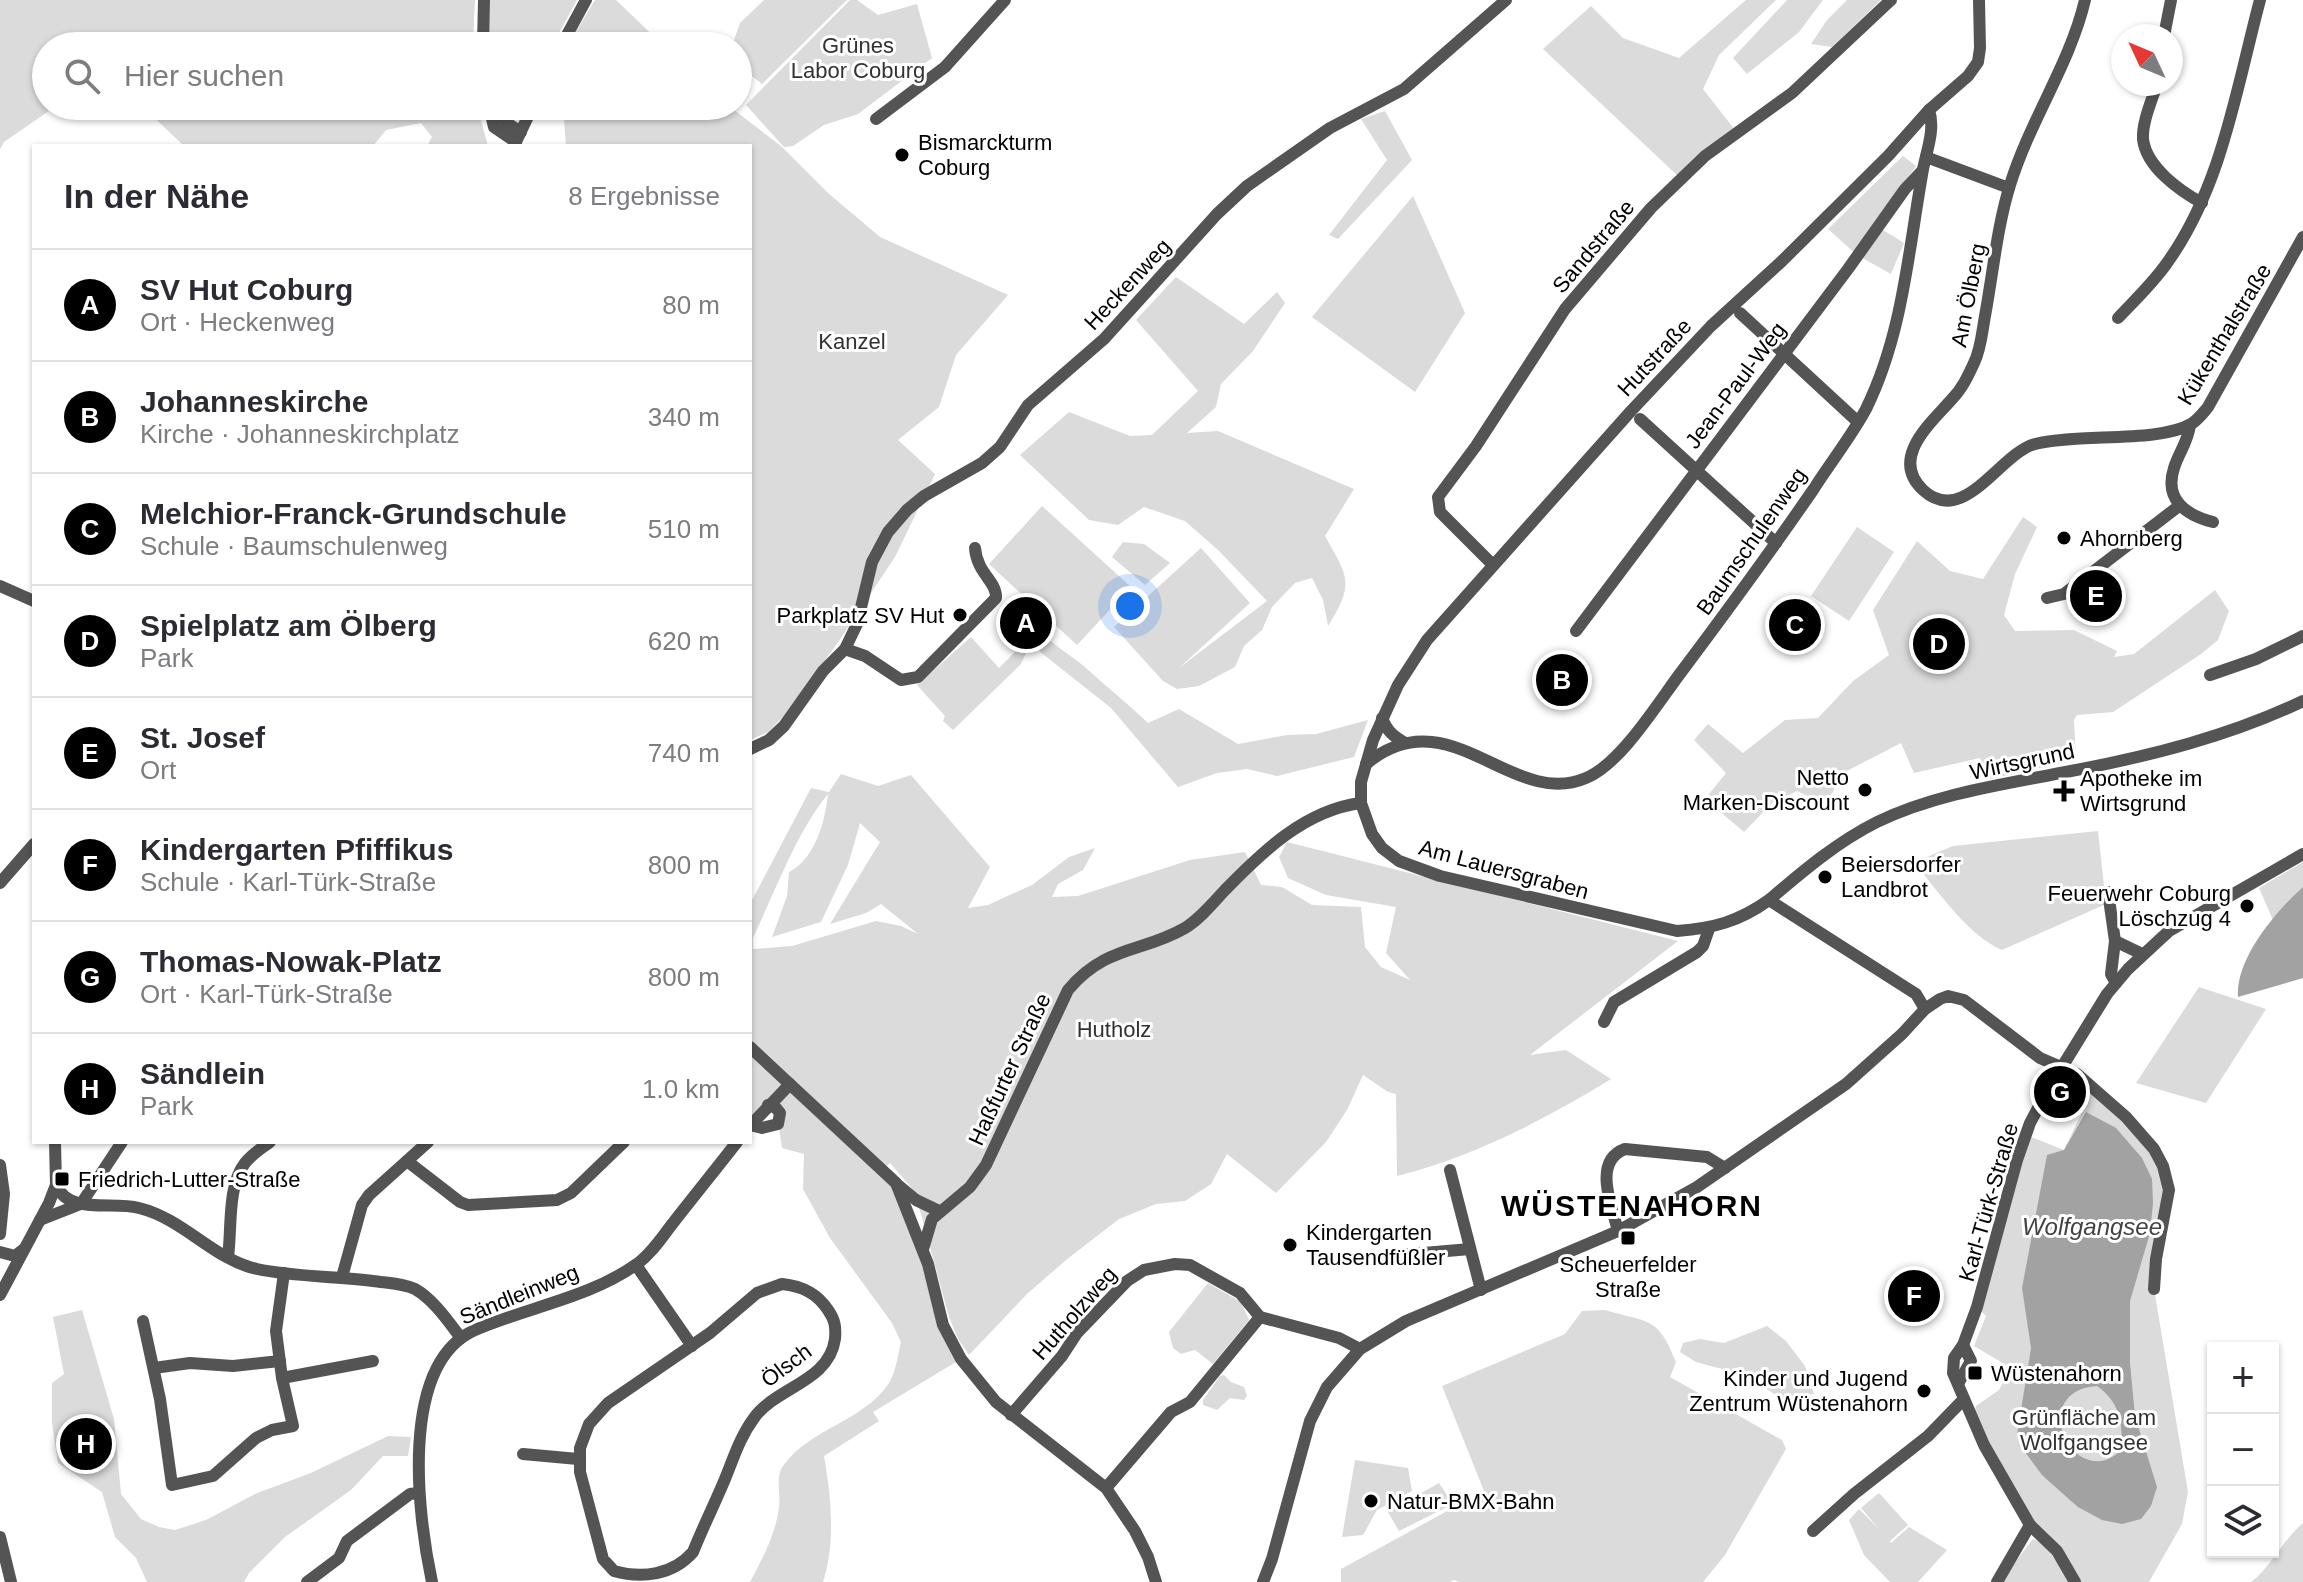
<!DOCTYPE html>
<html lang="de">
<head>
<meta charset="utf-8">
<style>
  body { margin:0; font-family:Arial,sans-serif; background:#f2f2f3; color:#2b2b33 }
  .controls { position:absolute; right:24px; bottom:24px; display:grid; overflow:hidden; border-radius:0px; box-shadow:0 2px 6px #0004 }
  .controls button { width:72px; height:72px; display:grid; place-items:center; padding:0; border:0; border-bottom:2px solid #e1e1e2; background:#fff; color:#2b2b33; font:40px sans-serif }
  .compass { position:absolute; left:2111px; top:24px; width:72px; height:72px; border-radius:50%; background:#fff; box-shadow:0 2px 6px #0004; rotate:314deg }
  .you { position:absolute; left:1130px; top:606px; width:28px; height:28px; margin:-20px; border:6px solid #fff; border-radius:50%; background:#1a73e8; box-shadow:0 0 0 12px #1a73e833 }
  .badge { display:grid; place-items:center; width:52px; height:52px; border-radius:50%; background:#000; color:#fff; font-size:26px; font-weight:700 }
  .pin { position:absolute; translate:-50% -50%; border:4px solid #fff; box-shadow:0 2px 8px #0006 }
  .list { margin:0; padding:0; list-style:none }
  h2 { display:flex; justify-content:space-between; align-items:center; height:104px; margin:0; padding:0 32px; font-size:34px }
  h2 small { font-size:26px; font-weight:400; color:#7c7c81 }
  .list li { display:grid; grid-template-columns:52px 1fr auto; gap:24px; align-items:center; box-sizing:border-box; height:112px; padding:0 32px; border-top:2px solid #e1e1e2 }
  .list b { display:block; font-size:30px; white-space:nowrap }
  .list p { margin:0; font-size:26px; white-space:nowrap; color:#7c7c81 }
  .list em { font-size:26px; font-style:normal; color:#7c7c81 }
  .icon { flex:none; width:44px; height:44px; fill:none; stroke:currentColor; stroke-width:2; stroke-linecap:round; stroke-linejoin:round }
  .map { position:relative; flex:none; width:2303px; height:1582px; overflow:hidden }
  .search { position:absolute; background:#fff; box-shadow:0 2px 6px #0004; left:32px; top:32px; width:720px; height:88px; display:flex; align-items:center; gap:20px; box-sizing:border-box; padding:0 28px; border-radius:44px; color:#7c7c81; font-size:30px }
  .panel { position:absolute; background:#fff; box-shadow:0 2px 6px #0004; left:32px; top:144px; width:720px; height:1000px; border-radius:0px }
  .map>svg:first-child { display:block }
  .green { fill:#dbdbdb; fill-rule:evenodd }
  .water { fill:#a2a2a2; fill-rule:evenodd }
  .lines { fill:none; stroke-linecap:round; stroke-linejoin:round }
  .minor { stroke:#545454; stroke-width:12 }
  .poi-dot { fill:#000; stroke:#fff; stroke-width:3 }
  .labels { text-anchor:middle; stroke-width:6; stroke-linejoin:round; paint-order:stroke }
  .park-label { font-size:22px; fill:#323232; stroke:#fff }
  .poi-label { font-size:22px; fill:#000; stroke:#fff; text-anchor:start }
  .street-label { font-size:22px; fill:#000; stroke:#fff }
  .water-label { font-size:24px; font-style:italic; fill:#434343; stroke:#fff }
  .district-label { font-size:30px; font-weight:bold; letter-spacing:2px; fill:#000; stroke:#fff }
</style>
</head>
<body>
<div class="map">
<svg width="2303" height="1582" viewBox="0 0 2303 1582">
  <rect width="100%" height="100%" fill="#fff"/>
  <g class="green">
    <path d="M0,0H475L473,42L464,46H46V106H56L4,142L0,149Z"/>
    <path d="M490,0H577L552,46H488Z"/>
    <path d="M595,0H616L664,46H567Z"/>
    <path d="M764,0H847L762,84L738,65V46H732L740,23Z"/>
    <path d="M850,0H857L878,15L917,4L932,58L858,114L824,125L793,146L784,147L746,105Z"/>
    <path d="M1746,0H1776L1719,55L1703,89L1735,130L1678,176L1543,49L1591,6L1623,38L1679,58Z"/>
    <path d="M1787,0H1823L1799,32L1747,74L1733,58Z"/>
    <path d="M1847,0H1881L1832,47L1811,44L1827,20Z"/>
    <path d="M142,106H477L488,146H427L432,137L421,123L386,130L373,146H184Z"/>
    <path d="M563,106H729L781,146L828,193L880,237L1008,295L956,355L939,407L898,440L935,474L895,557L839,641L785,715L768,732L750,740V146H566Z"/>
    <path d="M1385,111L1412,160L1338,239L1329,235L1387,160L1361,119Z"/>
    <path d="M1903,156L1916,166L1875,225L1904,243L1891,274L1857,255L1828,229Z"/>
    <path d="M1413,196L1465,313L1415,392L1312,317Z"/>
    <path d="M1176,277L1244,324L1277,292L1285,303L1253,351L1221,384L1216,407L1187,433L1218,431L1354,489L1325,536C1348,577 1355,583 1328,626L1323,600L1312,578L1295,583L1272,607L1262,630L1244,646L1235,667L1199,686L1177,689L1163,681L1114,627L1201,548L1250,603L1179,668L1267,601L1218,550L1185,521L1144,507L1118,525L1089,520L1020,455L1069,412L1130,436L1152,435L1198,391L1136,320Z"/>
    <path d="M1042,506L1131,587L1077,645L989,564Z"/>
    <path d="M2023,517L2037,527L2015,574L2004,615L2015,631L2074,630L2117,651L2114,657L2134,654L2215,590L2229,611L2218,640L2201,654L2113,712L2077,715L2074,720L2076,760L1986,780L1980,758L1914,773L1901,743L1839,775L1833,792L1823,803L1797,791L1772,803L1744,832L1705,799L1726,773L1694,740L1708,724L1743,753L1785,720L1818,718L1853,681L1889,655L1873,610L1917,541L1950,571L1983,579Z"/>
    <path d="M1857,527L1894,552L1849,621L1811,596Z"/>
    <path d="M1123,542L1144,544L1170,563L1145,585L1112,557Z"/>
    <path d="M971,637L999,668L1021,646L1028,649L1021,664L953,730L943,721L945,716L917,685Z"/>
    <path d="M1051,641C1062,651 1075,658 1086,668C1107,687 1128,704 1148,723L1179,709L1238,744L1287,735L1316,734L1368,720L1354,757L1277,776L1247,769L1217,773L1178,787L1111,708L1039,651Z"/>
    <path d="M841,774L878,786L911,775L990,867L968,908L988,905L1032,885L1069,857L1095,848L1083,870L1058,884L1052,897L1078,896L1190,860L1245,852L1261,885L1282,887L1312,905L1361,907L1365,947L1381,967L1410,980L1386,953L1396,907L1326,895L1288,878L1279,857L1287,842L1678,941L1530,1055L1566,1050L1611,1079C1546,1119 1471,1158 1397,1176L1396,1094L1388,1092L1363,1075L1347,1110L1326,1142L1276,1193L1227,1154L1211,1184L1185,1201L1156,1204L1119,1219L1066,1260L1027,1294L969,1355L958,1339L949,1317L915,1192L890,1163L884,1169L896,1183L961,1359L873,1412L879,1421L824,1456C831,1496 836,1543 823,1582H750C763,1558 775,1535 779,1508C781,1494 775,1477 783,1466C810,1428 863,1422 889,1383C896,1372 898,1354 901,1342L892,1323L830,1238L803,1189L804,1154L782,1148L776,1108L789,1085L750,1047V904L811,788L829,792ZM828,794C825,822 815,859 789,872L787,896L772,937L821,922L848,865L860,823L880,842L830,924L866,913L881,904L918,934L901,926L876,921L792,946L753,949V938C774,894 797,831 828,794Z"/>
    <path d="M2098,831L2106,904L2002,950C1968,935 1941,895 1917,866L1927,857L1953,846Z"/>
    <path d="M2303,862V887L2273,920L2259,888Z"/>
    <path d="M2199,987L2266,1009L2206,1103L2136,1083Z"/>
    <path d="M750,1049L781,1084L750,1119Z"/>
    <path d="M2092,1091L2149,1147L2165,1181L2154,1289L2188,1492L2182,1524L2149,1582H2075L2030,1525L1972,1420L1976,1406L1999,1390L2011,1368L1974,1346L1986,1316L1977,1307L2026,1135L2064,1150Z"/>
    <path d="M1208,1283L1241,1302L1249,1320L1213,1364L1195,1350L1181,1354L1173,1348L1169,1332Z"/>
    <path d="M82,1310L114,1419L121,1494L141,1519L159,1527L175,1530L206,1520L257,1493L311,1473L388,1436L411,1437L408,1456H383L351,1490L285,1537L249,1573L244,1582H147L136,1558L115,1537L102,1492L58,1463L52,1423V1383L64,1374L53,1317Z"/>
    <path d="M1605,1310C1649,1323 1658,1316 1676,1362L1670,1377L1782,1440L1786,1449L1725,1555L1703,1582H1459L1454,1580L1450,1582H1341V1569L1484,1491L1442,1386L1565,1334L1582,1311Z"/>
    <path d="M1767,1326L1786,1341L1805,1366L1814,1394L1780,1398L1748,1376L1696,1362L1680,1352L1683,1343L1700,1339L1724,1343Z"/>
    <path d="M1224,1375L1231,1382L1244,1387L1247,1396L1244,1400L1230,1398L1217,1410L1203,1405V1400L1220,1376Z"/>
    <path d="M1355,1460L1408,1468L1412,1491L1377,1510L1363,1535L1342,1537Z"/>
    <path d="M1439,1483L1453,1504L1399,1531L1388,1512Z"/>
    <path d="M1879,1493L1908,1525L1890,1541L1891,1543L1909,1527L1947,1550L1918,1582H1890L1864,1555L1849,1520L1859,1509L1880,1530L1861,1508Z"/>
    <path d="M2303,1523V1582H2251C2271,1567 2282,1541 2303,1523Z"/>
    <path d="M2033,1539L2044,1543L2070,1582H2000Z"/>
  </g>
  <g class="water">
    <path d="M2303,887V978L2238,997C2235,959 2276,911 2303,887Z"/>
    <path d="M2086,1112L2116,1128L2142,1158L2152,1179L2153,1203L2150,1233L2130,1301V1363L2135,1416L2157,1487L2151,1506L2141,1519L2122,1524L2102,1520L2078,1507L2062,1493L2042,1475L2025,1452L2017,1435L2031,1348L2022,1288L2047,1155L2064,1150ZM2097,1386C2121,1403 2122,1423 2122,1450C2118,1453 2111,1458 2106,1460C2063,1472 2034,1390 2097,1386Z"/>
  </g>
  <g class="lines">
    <g class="minor">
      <path d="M2085,0C2070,64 2030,120 2010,185C1997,227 1993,273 1985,316C1982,332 1981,349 1974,363C1968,376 1962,389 1952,399C1931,423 1889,458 1923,490C1964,528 2000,453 2035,444C2077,433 2159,443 2191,424C2198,420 2203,413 2208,407L2303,237"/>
      <path d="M2164,36L2171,0"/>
      <path d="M483,46L484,0"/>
      <path d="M561,46L586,0"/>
      <path d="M2157,84C2152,100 2142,122 2143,139C2146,167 2180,191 2202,203"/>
      <path d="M489,106L494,127L516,142"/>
      <path d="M492,106L507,123L521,132"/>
      <path d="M497,106L506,111L519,106"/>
      <path d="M876,119L945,67L1005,0"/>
      <path d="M514,146L533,106"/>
      <path d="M1926,157L2009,188"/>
      <path d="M1740,313L1858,422"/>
      <path d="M2118,318C2135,300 2153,283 2167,263C2222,186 2236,90 2260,0"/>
      <path d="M1640,419L1776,543"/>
      <path d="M2190,425C2188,442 2179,452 2174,468C2164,499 2185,515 2213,522"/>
      <path d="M1493,565L1440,512L1438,497L1476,446L1565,309L1651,208L1705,156L1792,93L1891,0"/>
      <path d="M0,586L34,601"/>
      <path d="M2047,598L2064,594L2179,506"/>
      <path d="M1576,631L1848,269L1905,189L1922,171"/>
      <path d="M845,649L865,656L901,680L918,677L996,598C997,581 977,574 975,548"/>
      <path d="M2210,675L2256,659L2303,636"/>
      <path d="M1382,718C1387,731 1393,736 1405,743"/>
      <path d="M750,749L769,740L784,726L823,671L845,649L857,624L872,562L888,532L907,510L924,496L982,463L1000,447L1028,405L1104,339L1217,214L1247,186L1330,128L1404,89L1506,0"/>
      <path d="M1366,764C1450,695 1511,810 1586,778C1621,764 1659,701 1682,671C1727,611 1771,551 1813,490C1830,463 1851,437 1866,409C1902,336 1908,255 1922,175C1925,154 1936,131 1929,110"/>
      <path d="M0,883L34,844"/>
      <path d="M2108,892L2115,941L2111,974L2116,983"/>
      <path d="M1769,900C1803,871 1837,842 1877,822C1937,793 2006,784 2071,771C2150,756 2230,736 2303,701"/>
      <path d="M2115,941L2142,954"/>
      <path d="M1925,1009L1916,994L1769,900C1738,922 1714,928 1677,931L1440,876L1399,861L1382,848L1372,834L1361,803V782L1373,740L1398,685L1427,640L1631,411L1711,326L1781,262L1888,156L1929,110L1968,76L1978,62L1980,48L1979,0"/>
      <path d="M1604,1022L1614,1002L1697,952L1703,946L1709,929"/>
      <path d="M750,1047L896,1183L928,1264L943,1325L961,1359L996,1402L1106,1488L1135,1531L1148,1557L1156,1582"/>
      <path d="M750,1125L762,1128L778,1124L780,1113L776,1108L768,1105"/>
      <path d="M750,1126L790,1084"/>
      <path d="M407,1161L460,1202L468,1205L557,1200L571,1193L624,1142"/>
      <path d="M0,1165L4,1194L0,1234"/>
      <path d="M1450,1170L1481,1290"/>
      <path d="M56,1185C69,1215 111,1201 139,1208C184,1219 214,1260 257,1269C295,1277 335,1276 373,1281C387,1283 402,1283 415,1289C434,1300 448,1321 461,1338"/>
      <path d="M898,1185L916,1200L939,1211"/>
      <path d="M81,1204L122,1142"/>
      <path d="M40,1220L78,1205"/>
      <path d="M1618,1231C1612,1206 1592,1161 1625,1149L1707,1157L1725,1168"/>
      <path d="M923,1249L932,1219L970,1187L986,1165L1068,990C1106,945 1142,953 1185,928C1200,919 1213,903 1225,890C1262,852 1305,810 1361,803"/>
      <path d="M0,1252L15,1256L24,1249"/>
      <path d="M1389,1256L1470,1249"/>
      <path d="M228,1257C232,1228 227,1186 245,1163C252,1154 262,1148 270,1142"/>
      <path d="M636,1265L692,1346"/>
      <path d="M342,1277L362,1205L369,1195L428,1142"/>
      <path d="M782,1284C802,1286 817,1293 828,1310C835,1320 836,1327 835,1339C829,1382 776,1387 754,1418C740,1437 734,1457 725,1479C715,1503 703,1527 693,1552C673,1575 642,1579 614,1571L603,1559L580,1472V1448L589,1424L608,1403L710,1333L757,1293Z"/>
      <path d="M0,1295L49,1203L56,1185L55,1142"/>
      <path d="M143,1321L160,1399L172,1485L213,1476L256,1438L272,1430L293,1426L282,1378L276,1331L284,1273"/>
      <path d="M154,1368L190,1363L233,1366L280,1361"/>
      <path d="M282,1378L373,1361"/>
      <path d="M1959,1382L1971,1361L1963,1345"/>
      <path d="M1011,1415L1062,1356L1077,1333L1127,1281L1144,1270L1175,1264L1190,1265L1240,1293L1260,1317L1339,1338L1360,1349"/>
      <path d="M523,1454L578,1459"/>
      <path d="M1106,1488L1171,1412L1190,1402L1260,1317"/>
      <path d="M1813,1531L1854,1494L1928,1436L1964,1399"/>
      <path d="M0,1537L11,1582"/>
      <path d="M307,1582L339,1558L347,1541L410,1494L418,1493"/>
      <path d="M432,1582C418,1517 398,1364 475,1330C528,1307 589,1298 637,1264C652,1253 662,1237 673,1223C694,1196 716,1169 737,1142"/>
      <path d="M1263,1582L1272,1559L1310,1421L1327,1387L1360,1349L1406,1321L1618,1231L1697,1187L1846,1084L1902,1034L1925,1009L1940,999L1948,996L1964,1000L2040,1058L2077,1074L2126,1117L2154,1149L2163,1166L2169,1190L2156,1259L2154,1289"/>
      <path d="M1997,1582L2030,1525"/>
      <path d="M2075,1582L2057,1551L2030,1525L1984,1445L1953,1373L1954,1358L1963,1345L1977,1307L2017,1160L2030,1123L2046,1093L2107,994L2128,969L2169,931L2303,854"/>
    </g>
  </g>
  <g class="poi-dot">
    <circle cx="902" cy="155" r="8"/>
    <circle cx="2064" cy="538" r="8"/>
    <circle cx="960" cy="615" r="8"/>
    <circle cx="1865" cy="790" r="8"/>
    <path d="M2060 779h8v8h8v8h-8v8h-8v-8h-8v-8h8z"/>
    <circle cx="1825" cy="877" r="8"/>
    <circle cx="2247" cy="906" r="8"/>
    <rect x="54" y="1171" width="16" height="16" rx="4"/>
    <rect x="1620" y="1230" width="16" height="16" rx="4"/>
    <circle cx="1290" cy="1245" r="8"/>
    <rect x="1967" y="1365" width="16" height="16" rx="4"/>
    <circle cx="1924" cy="1391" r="8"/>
    <circle cx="1371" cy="1501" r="8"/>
  </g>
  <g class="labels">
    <g class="park-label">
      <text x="858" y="53">Grünes<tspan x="858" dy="25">Labor Coburg</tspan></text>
      <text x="852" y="349">Kanzel</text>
      <text x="1114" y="1037">Hutholz</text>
      <text x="2084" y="1425">Grünfläche am<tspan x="2084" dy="25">Wolfgangsee</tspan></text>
    </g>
    <g class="poi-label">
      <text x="918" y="150">Bismarckturm<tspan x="918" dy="25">Coburg</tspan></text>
      <text x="2080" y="546">Ahornberg</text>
      <text x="944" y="623" text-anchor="end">Parkplatz SV Hut</text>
      <text x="1849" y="785" text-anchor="end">Netto<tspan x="1849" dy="25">Marken-Discount</tspan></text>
      <text x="2080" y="786">Apotheke im<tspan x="2080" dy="25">Wirtsgrund</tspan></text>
      <text x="1841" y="872">Beiersdorfer<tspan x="1841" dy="25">Landbrot</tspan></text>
      <text x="2231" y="901" text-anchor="end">Feuerwehr Coburg<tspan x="2231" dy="25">Löschzug 4</tspan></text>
      <text x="78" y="1187">Friedrich-Lutter-Straße</text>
      <text x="1306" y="1240">Kindergarten<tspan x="1306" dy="25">Tausendfüßler</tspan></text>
      <text x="1628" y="1272" text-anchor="middle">Scheuerfelder<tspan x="1628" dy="25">Straße</tspan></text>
      <text x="1991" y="1381">Wüstenahorn</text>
      <text x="1908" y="1386" text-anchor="end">Kinder und Jugend<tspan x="1908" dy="25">Zentrum Wüstenahorn</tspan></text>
      <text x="1387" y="1509">Natur-BMX-Bahn</text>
    </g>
    <g class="street-label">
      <text transform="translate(1593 246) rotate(-50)" y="8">Sandstraße</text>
      <text transform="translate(1127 284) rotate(-47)" y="8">Heckenweg</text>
      <text transform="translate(1968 295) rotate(-79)" y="8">Am Ölberg</text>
      <text transform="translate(2224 334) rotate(-59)" y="8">Kükenthalstraße</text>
      <text transform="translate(1654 357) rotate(-47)" y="8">Hutstraße</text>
      <text transform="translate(1735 385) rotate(-53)" y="8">Jean-Paul-Weg</text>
      <text transform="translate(1751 541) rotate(-55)" y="8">Baumschulenweg</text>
      <text transform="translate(2022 761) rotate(-12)" y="8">Wirtsgrund</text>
      <text transform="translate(1504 869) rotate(15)" y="8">Am Lauersgraben</text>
      <text transform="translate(1009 1069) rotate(-65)" y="8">Haßfurter Straße</text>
      <text transform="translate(1988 1202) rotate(-74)" y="8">Karl-Türk-Straße</text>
      <text transform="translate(519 1294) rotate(-22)" y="8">Sändleinweg</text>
      <text transform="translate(1074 1313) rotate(-49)" y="8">Hutholzweg</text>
      <text transform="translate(786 1365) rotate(-37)" y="8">Ölsch</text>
    </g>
    <g class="water-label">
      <text x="2092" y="1235">Wolfgangsee</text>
    </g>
    <g class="district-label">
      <text x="1632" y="1216">WÜSTENAHORN</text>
    </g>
  </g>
</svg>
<div class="controls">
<button>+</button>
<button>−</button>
<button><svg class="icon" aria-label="layers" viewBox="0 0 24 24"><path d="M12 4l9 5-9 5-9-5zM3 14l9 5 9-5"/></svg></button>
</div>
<svg class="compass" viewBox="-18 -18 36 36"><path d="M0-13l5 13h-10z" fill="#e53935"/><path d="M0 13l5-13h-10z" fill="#7c7c81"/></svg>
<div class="you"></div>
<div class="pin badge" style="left:1026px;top:623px">A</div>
<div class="pin badge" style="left:1562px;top:680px">B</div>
<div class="pin badge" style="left:1795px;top:625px">C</div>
<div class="pin badge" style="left:1939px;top:644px">D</div>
<div class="pin badge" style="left:2096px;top:596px">E</div>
<div class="pin badge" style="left:1914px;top:1296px">F</div>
<div class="pin badge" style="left:2060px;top:1092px">G</div>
<div class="pin badge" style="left:86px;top:1444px">H</div>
<div class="search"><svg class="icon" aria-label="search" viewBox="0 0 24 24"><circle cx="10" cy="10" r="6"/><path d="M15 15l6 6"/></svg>Hier suchen</div>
<section class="panel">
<h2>In der Nähe<small>8 Ergebnisse</small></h2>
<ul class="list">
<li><span class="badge">A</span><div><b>SV Hut Coburg</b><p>Ort · Heckenweg</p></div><em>80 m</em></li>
<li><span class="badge">B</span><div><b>Johanneskirche</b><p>Kirche · Johanneskirchplatz</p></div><em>340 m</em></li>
<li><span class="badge">C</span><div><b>Melchior-Franck-Grundschule</b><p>Schule · Baumschulenweg</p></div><em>510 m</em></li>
<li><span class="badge">D</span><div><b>Spielplatz am Ölberg</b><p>Park</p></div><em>620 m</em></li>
<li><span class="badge">E</span><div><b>St. Josef</b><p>Ort</p></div><em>740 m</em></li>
<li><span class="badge">F</span><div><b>Kindergarten Pfiffikus</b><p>Schule · Karl-Türk-Straße</p></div><em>800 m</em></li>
<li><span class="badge">G</span><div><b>Thomas-Nowak-Platz</b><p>Ort · Karl-Türk-Straße</p></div><em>800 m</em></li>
<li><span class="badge">H</span><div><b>Sändlein</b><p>Park</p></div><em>1.0 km</em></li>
</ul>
</section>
</div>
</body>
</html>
